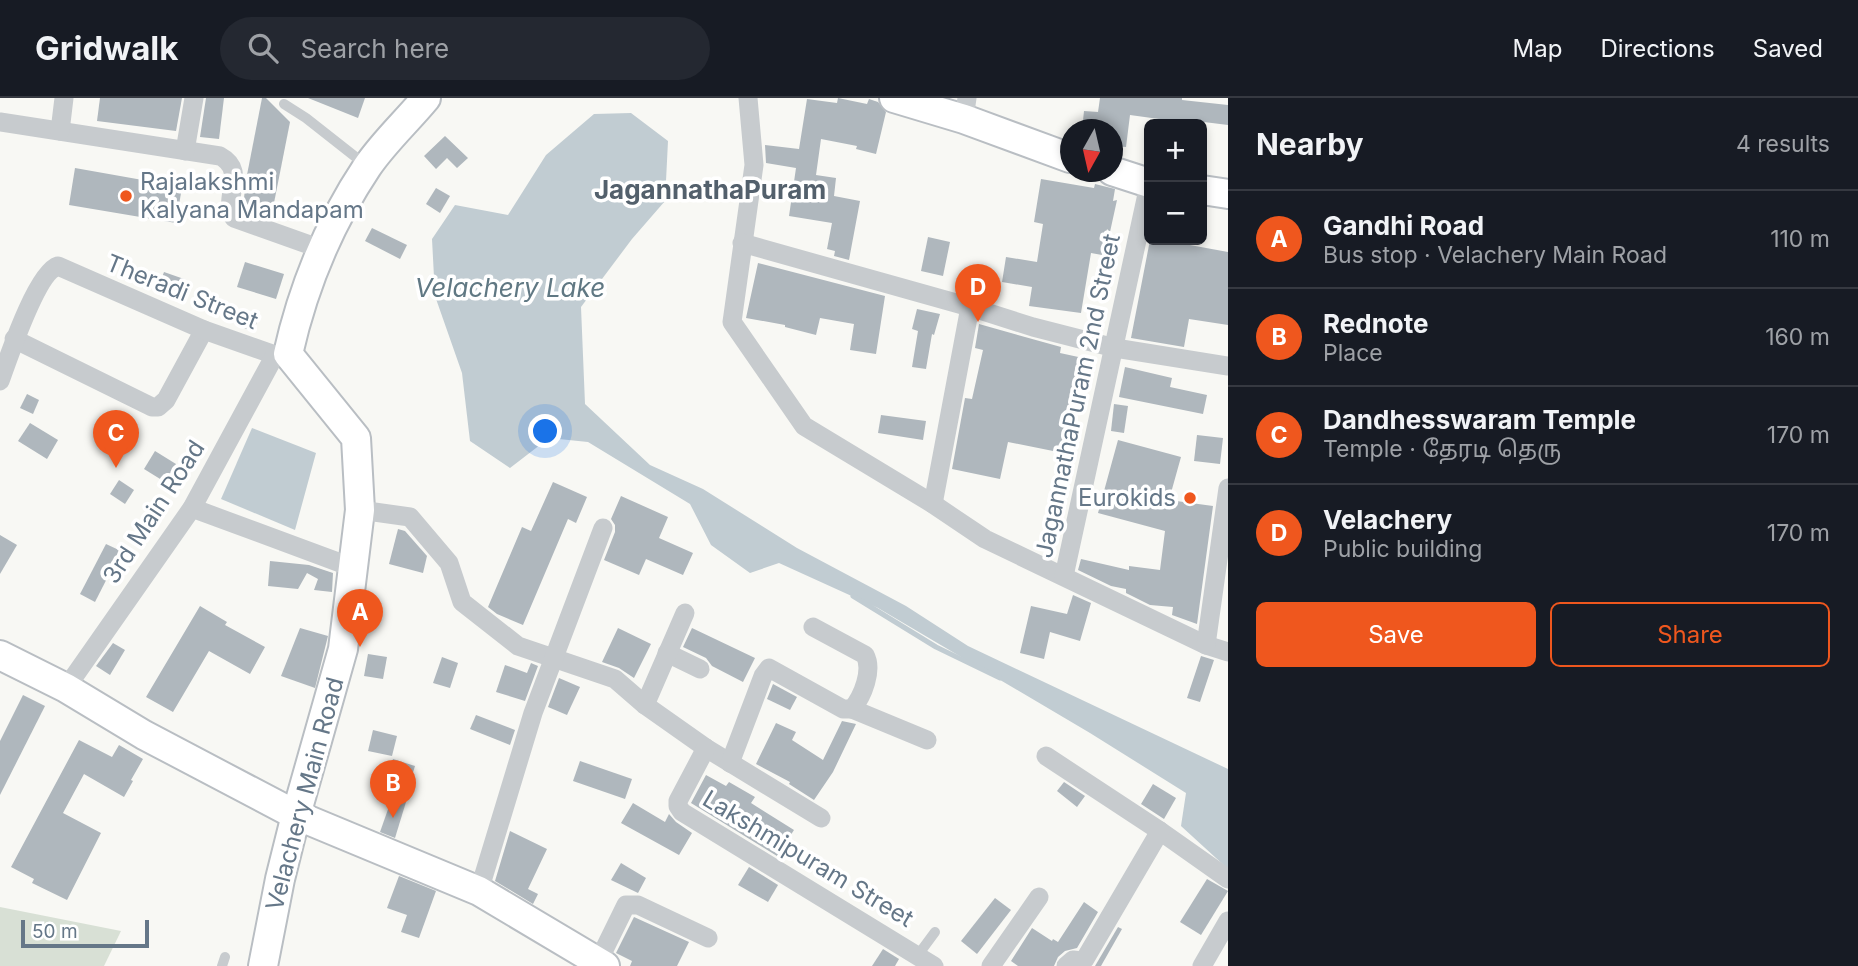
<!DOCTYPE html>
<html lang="en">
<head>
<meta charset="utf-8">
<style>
  body { margin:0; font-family:Inter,"Noto Sans Tamil",sans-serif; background:#242831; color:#f1f3f6 }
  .controls { position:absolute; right:21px; top:21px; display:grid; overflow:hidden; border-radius:10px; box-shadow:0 4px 10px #0003 }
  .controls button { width:63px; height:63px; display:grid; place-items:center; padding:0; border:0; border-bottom:2px solid #363941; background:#171b24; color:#f1f3f6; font:35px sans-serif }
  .compass { position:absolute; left:1060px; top:21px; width:63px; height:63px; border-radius:50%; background:#171b24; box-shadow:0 4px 10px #0003; rotate:188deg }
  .scale { position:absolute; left:21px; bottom:18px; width:128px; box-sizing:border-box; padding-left:7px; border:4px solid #657788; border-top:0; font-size:19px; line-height:24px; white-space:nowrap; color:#657788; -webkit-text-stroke:5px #fff; paint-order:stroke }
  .you { position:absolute; left:546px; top:334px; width:24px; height:24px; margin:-18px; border:5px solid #fff; border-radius:50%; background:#1a73e8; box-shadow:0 0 0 10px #1a73e833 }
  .badge { display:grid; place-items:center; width:46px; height:46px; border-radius:50%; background:#ef571e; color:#fff; font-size:23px; font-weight:700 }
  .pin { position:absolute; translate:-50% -58px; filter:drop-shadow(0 2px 4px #0008) }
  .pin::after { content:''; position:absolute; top:37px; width:24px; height:21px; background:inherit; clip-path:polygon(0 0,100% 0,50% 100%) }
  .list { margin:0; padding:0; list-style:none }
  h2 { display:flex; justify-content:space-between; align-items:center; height:91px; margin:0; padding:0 28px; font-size:30px }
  h2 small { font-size:23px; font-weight:400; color:#9ea1a6 }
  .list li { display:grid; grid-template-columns:46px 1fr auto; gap:21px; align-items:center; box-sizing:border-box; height:98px; padding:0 28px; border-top:2px solid #363941 }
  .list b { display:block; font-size:26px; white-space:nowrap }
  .list p { margin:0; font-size:23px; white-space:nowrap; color:#9ea1a6 }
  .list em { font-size:23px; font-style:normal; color:#9ea1a6 }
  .actions { display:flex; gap:14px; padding:21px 28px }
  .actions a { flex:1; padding:16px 0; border:2px solid #ef571e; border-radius:10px; text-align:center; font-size:24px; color:#ef571e }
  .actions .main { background:#ef571e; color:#fff }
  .icon { flex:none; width:38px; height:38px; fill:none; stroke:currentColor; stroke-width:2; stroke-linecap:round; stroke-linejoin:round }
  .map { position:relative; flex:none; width:1228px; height:868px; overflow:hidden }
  header { display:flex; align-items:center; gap:42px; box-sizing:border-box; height:98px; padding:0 35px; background:#171b24; border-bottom:2px solid #363941 }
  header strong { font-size:33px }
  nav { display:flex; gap:38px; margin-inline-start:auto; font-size:24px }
  .search { width:490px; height:63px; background:#242831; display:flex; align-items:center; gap:18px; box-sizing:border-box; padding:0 24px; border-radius:38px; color:#9ea1a6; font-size:26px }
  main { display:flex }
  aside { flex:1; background:#171b24 }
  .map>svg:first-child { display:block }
  .green { fill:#d8e0d5 }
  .water { fill:#c1ccd2 }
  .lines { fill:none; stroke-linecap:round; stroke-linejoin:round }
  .stream { stroke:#c1ccd2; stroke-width:5 }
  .building { fill:#afb7bd }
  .secondary-casing { stroke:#b9bec3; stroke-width:32 }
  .lane { stroke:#c7cbce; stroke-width:10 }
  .street { stroke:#c7cbce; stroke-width:19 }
  .secondary { stroke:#fff; stroke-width:28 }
  .poi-dot { fill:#ef571e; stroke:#fff; stroke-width:2.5 }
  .labels { text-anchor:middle; stroke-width:7; stroke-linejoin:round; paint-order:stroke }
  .poi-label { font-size:24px; fill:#657788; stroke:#fff; text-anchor:start }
  .street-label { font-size:24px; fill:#657788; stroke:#fff }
  .neighbourhood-label { font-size:26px; font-weight:bold; fill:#53606c; stroke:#fff }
  .water-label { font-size:26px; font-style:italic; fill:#607883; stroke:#fff }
</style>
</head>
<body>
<header>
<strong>Gridwalk</strong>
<div class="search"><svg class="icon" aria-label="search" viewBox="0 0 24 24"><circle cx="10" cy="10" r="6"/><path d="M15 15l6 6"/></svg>Search here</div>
<nav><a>Map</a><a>Directions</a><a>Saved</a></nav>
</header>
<main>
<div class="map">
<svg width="1228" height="868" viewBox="0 0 1228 868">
  <rect width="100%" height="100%" fill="#f8f8f4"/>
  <path class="green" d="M0,809L121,833L104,868H0Z"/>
  <g class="water">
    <path d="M631,15L668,43L665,103L632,141L581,209L585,306L650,367L703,391L797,450L906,508L968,548L1228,671V771L1181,728L1186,695L1090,635L878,510L779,465L750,475L711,447L690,406L588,344L549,340L510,370L470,343L462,275L435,198L432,141L455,107L508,117L546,57L594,16Z"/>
    <path d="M252,330L316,355L295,432L221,401Z"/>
  </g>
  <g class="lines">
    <path class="stream" d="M853,498L936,549L1000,580"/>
  </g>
  <g class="building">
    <path d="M100,0H182L176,33L97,23Z"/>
    <path d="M206,0H224L219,41L200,39Z"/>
    <path d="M262,0H266L290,24L271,120L243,109L246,82Z"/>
    <path d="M308,0H365L358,20Z"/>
    <path d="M838,0L867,6L869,1L878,4L886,14L876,56L856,51L857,48L821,41L816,77L836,80L834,98L860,103L849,162L834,158L835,153L827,151L832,125L789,118L796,70L766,65L765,47L799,51L807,1L837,5Z"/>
    <path d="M1100,0H1182V2L1228,7V27L1180,21L1179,26H1158L1159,21L1130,17L1126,49L1112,48V32H1082L1084,13L1098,14Z"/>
    <path d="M445,38L468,60L457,70L447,60L436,71L424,58Z"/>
    <path d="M75,70L182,89L176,125L69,107Z"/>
    <path d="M1041,81L1094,90L1095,86L1115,91L1113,103L1117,102L1110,134L1107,131L1102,157L1091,155L1081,215L1029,208L1032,189L1002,184L1006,159L1037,164L1043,126L1034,124Z"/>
    <path d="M436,90L450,98L440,115L426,106Z"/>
    <path d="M372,130L407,147L400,161L365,143Z"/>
    <path d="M928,139L950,144L943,178L921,173Z"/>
    <path d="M1150,142H1179V145L1228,154V227L1189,221L1184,249L1131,240Z"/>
    <path d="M245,164L284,176L276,201L237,189Z"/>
    <path d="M758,165L885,198L876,256L850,252L854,226L820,220L816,237L785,229V227L746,220Z"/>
    <path d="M164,174L184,181L180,194L159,187Z"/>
    <path d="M917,211L940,216L934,237L932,236L926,271L912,269L918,233L912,231Z"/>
    <path d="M243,216L258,222L253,233L238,228Z"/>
    <path d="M979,226L1061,249L1060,255L1083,260L1063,355L1008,344L1000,381L952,371L965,300L972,301L983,252L975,250Z"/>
    <path d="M1125,269L1172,280L1170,289L1207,297L1203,316L1119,299Z"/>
    <path d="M27,296L39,302L33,316L20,310Z"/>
    <path d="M1114,306L1128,308L1124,335L1111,333Z"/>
    <path d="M881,317L926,323L923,342L878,335Z"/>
    <path d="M30,325L58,342L47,361L18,343Z"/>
    <path d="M1197,337L1223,340L1220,366L1194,363Z"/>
    <path d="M1118,342L1181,359L1169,402L1213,408L1197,526L1172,517L1173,509L1150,507L1126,495V491L1111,488L1078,472L1081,461L1129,472V468L1160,472L1165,433L1098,415Z"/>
    <path d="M155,353L176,366L165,384L144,371Z"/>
    <path d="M119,382L134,392L125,406L110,396Z"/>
    <path d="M553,384L587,399L576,425L568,421L523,527L497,516L488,509L522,429L531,433Z"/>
    <path d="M621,398L668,419L659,440L693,455L683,477L646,461L639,477L604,462L615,434V427L611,421Z"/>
    <path d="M398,431L405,433L427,458L423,475L389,466Z"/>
    <path d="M0,437L17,447L0,476Z"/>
    <path d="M106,446L121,453L95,504L80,496Z"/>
    <path d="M270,463L309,467L333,475L332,494L314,492L318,481L307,475L298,491L268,488Z"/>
    <path d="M1073,497L1091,505L1080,543L1050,534L1044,561L1020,555L1031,508L1067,516Z"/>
    <path d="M200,508L227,524L225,527L265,549L250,576L209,553L173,614L146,599Z"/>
    <path d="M300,530L328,538L315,590L281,578Z"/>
    <path d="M618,530L651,546L634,580L619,570L602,564Z"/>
    <path d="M692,530L755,560L743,584L712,568L706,560L683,549Z"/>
    <path d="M113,545L125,552L110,577L96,568Z"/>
    <path d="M368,556L387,559L383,581L364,578Z"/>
    <path d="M1201,558L1214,562L1200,604L1187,600Z"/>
    <path d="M442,559L458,565L450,590L433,585Z"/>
    <path d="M531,565L538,568L525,603L496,594L505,567L527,575Z"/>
    <path d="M559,580L580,589L567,617L548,609Z"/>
    <path d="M773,586L797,599L790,612L767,601Z"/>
    <path d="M23,597L45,608L0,697V643Z"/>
    <path d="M476,617L515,632L510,647L470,631Z"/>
    <path d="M842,623L856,626L833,674L814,702L789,686L790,684L756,666L776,625L796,634L792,642L823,662Z"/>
    <path d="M373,632L397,638L392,658L368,653Z"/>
    <path d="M79,642L112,659L119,647L143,661L131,682L133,683L124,699L84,676L63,715L101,735L67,802L32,785L34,781L11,769Z"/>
    <path d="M393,661L415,668L411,681L389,674Z"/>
    <path d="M580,663L632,681L625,701L573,683Z"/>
    <path d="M706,677L726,688L729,684L755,699L751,705L794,732L777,758L691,705Z"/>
    <path d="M1064,684L1085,698L1077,709L1057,693Z"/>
    <path d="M1153,686L1176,700L1164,721L1141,706Z"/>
    <path d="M392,700L406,704L395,740L380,734Z"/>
    <path d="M633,705L665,724L669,716L676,724L692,735L679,757L621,725Z"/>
    <path d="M510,733L547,751L528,791L538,796L533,806L495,783Z"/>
    <path d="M621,765L646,780L638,795L611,782Z"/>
    <path d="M749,769L778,787L768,804L738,787Z"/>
    <path d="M399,778L436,793L419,840L401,834L407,817L387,810Z"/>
    <path d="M1207,781L1228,793L1201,837L1180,824Z"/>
    <path d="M995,800L1011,812L977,856L961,843Z"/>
    <path d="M1084,804L1098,814L1077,850L1065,853L1058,859L1054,868H1018L1011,863L1032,830L1052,843L1053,841L1058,844Z"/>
    <path d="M634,819L689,844L677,868H630L632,863L616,855Z"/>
    <path d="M1118,829L1122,831L1101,868H1095Z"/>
    <path d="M883,851L899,861L895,868H872Z"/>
  </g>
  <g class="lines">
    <defs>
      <g id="secondary">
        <path d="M894,0L964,21L1070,60"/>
        <path d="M1112,73L1149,85"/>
        <path d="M1202,92L1228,96"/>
        <path d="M0,557L66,590L144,637L296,717L479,793L605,868"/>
        <path d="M263,868L280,781L296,717L343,551L360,412L356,340L288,256C303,189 329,126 367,69C383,45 407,23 426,0"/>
      </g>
    </defs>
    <use href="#secondary" class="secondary-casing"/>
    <g class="lane">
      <path d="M284,6L306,20L367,68"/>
      <path d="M918,857L935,834"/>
      <path d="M222,868L225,859"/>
    </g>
    <g class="street">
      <path d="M748,0L754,67L732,224L804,328L933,406L985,441L1206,547L1228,554"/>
      <path d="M964,21L967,0"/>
      <path d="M0,24L220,58C248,73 222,99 234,120L321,151"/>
      <path d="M60,33L64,0"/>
      <path d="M185,53L194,0"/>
      <path d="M742,145L970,209L1033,229L1115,250L1228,268"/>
      <path d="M14,241L152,309H158L166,302L204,232"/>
      <path d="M0,283C8,261 37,174 58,168L204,232L275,257L287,256"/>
      <path d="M933,406L970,209"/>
      <path d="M192,410L354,470"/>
      <path d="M360,412L410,419L449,465L462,504L518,548L615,581L645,607L706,650L821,720"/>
      <path d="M1064,478L1149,87"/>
      <path d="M1206,547L1228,390"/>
      <path d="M667,555L700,571"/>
      <path d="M66,590L192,410L275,257"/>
      <path d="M645,607L685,515"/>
      <path d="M852,611L927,642"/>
      <path d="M706,650L678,703V708L682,714L934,868"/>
      <path d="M1046,658L1160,733L1228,781"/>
      <path d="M730,665L763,578L769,570L843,611H852C863,598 873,572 865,557L813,529"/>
      <path d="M479,793L533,615L603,430"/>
      <path d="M598,864L626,807H638L708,840"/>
      <path d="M991,868L1039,799"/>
      <path d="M1066,868L1073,862L1082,863L1085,861L1160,733"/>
      <path d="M1202,868L1228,823"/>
    </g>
    <use href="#secondary" class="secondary"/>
  </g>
  <g class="poi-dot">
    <circle cx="126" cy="98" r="7"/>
    <circle cx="1190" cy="400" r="7"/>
  </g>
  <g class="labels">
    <g class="poi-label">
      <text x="140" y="92">Rajalakshmi<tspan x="140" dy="28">Kalyana Mandapam</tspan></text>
      <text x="1176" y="408" text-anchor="end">Eurokids</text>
    </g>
    <g class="street-label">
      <text transform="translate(182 194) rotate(22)" y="8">Theradi Street</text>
      <text transform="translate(1078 298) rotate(-78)" y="8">JagannathaPuram 2nd Street</text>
      <text transform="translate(154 414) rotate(-57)" y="8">3rd Main Road</text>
      <text transform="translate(305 696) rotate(-75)" y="8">Velachery Main Road</text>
      <text transform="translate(808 761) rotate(31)" y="8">Lakshmipuram Street</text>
    </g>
    <g class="neighbourhood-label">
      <text x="710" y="101">JagannathaPuram</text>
    </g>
    <g class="water-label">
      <text x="510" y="199">Velachery Lake</text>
    </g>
  </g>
</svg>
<div class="controls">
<button>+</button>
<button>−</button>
</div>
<svg class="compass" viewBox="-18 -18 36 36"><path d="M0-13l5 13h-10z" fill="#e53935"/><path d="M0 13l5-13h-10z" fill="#9ea1a6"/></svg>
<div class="scale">50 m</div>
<div class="you"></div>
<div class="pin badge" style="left:360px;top:549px">A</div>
<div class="pin badge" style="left:393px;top:720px">B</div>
<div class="pin badge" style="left:116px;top:370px">C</div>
<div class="pin badge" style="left:978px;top:224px">D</div>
</div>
<aside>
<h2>Nearby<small>4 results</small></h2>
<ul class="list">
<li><span class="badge">A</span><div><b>Gandhi Road</b><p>Bus stop · Velachery Main Road</p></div><em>110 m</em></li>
<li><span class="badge">B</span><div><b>Rednote</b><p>Place</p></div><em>160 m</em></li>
<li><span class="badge">C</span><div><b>Dandhesswaram Temple</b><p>Temple · தேரடி தெரு</p></div><em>170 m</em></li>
<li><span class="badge">D</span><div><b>Velachery</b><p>Public building</p></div><em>170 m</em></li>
</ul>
<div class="actions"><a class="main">Save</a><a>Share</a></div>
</aside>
</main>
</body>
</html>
